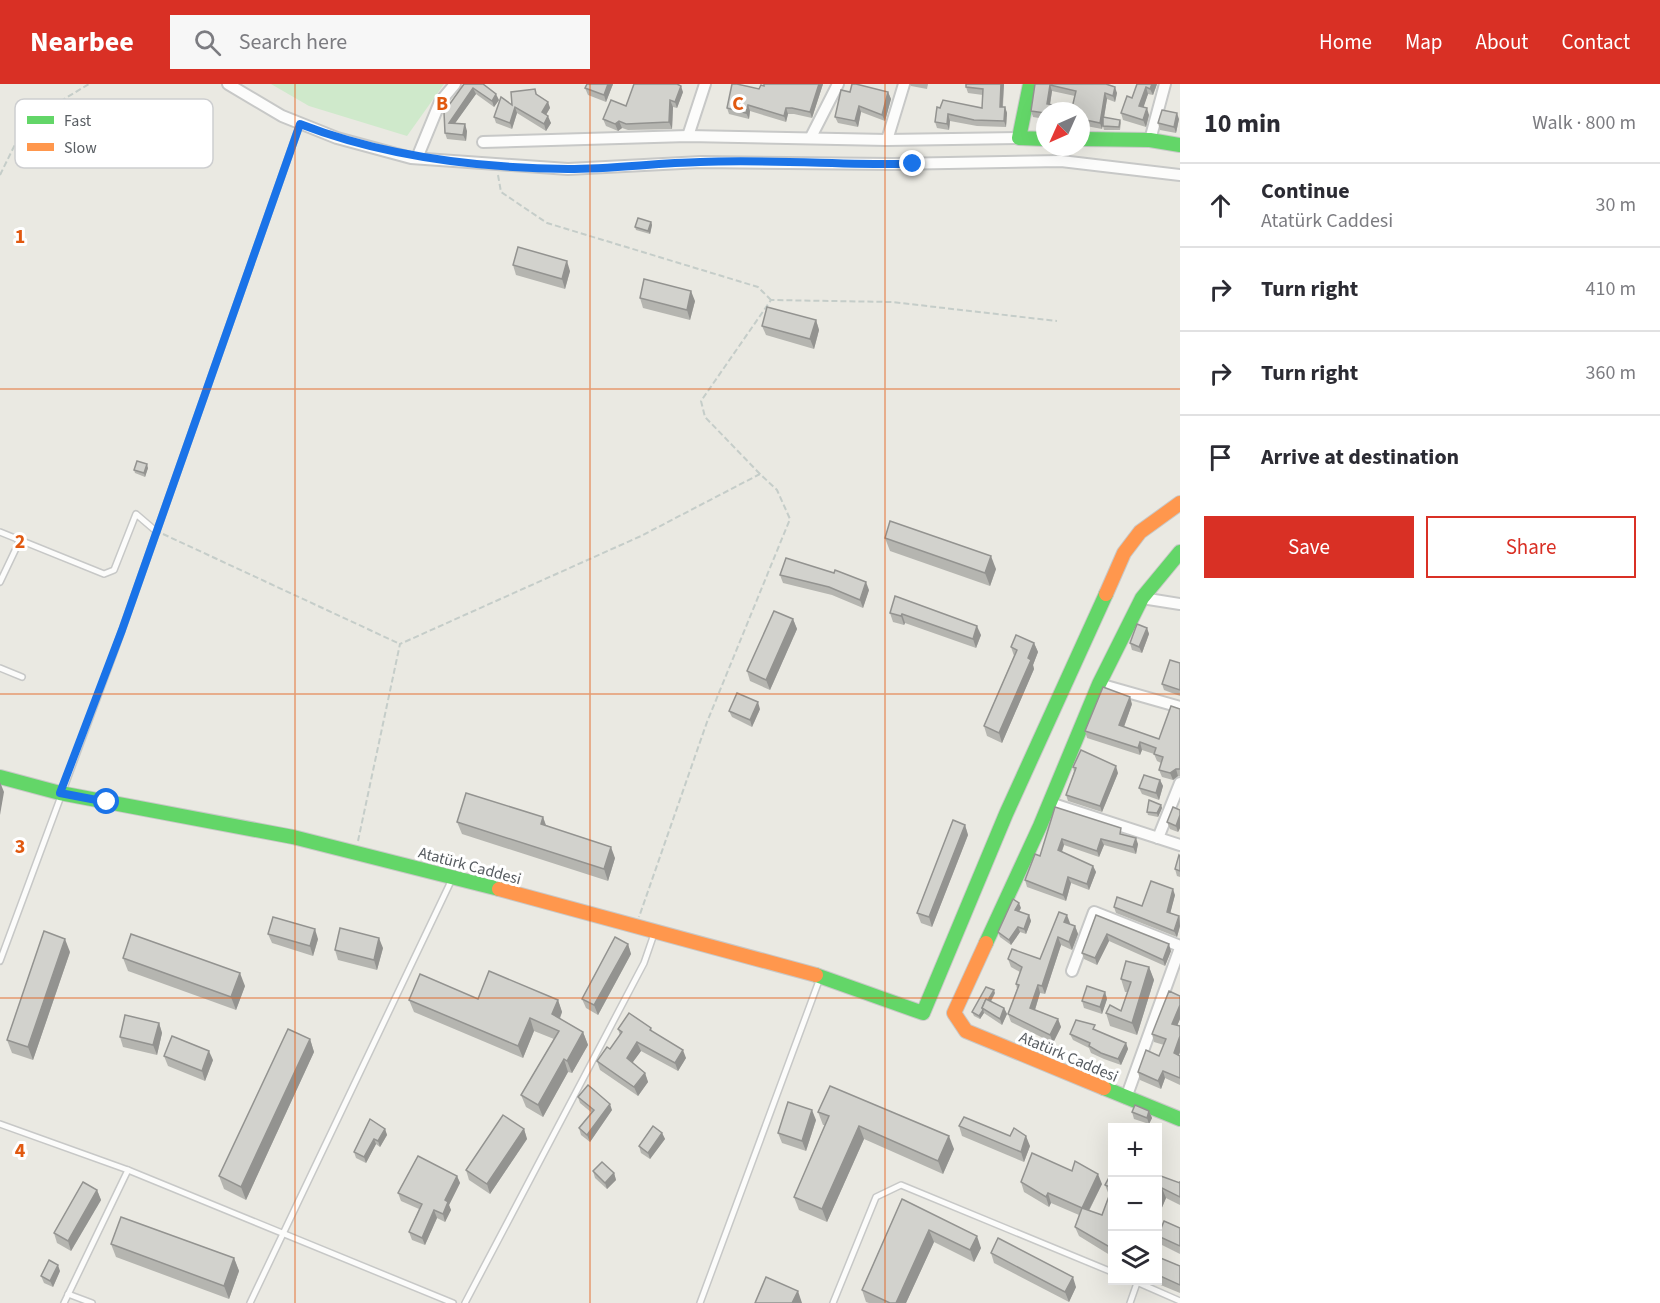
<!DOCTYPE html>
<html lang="en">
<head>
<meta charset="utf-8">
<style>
  body { margin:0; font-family:"Source Sans 3",sans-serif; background:#f7f7f7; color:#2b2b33 }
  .controls { position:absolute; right:18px; bottom:18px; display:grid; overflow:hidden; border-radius:0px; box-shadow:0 6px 24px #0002 }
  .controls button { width:54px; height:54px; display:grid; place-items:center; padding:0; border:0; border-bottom:2px solid #e1e1e2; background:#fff; color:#2b2b33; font:30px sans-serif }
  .compass { position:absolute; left:1036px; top:18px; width:54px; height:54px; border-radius:50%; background:#fff; box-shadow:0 6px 24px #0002; rotate:225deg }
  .stop { position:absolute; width:18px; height:18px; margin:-14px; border:4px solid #1a73e8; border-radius:50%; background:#fff }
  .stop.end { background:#1a73e8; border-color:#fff; box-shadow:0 2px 6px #0008 }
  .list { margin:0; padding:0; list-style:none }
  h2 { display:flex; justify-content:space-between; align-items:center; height:78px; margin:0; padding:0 24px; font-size:26px }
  h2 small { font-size:20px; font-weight:400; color:#7c7c81 }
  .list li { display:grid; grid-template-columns:39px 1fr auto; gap:18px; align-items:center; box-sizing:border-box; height:84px; padding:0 24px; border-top:2px solid #e1e1e2 }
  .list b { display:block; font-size:22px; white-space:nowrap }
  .list p { margin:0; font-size:20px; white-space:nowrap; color:#7c7c81 }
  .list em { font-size:20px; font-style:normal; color:#7c7c81 }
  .actions { display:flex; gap:12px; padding:18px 24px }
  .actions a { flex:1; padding:14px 0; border:2px solid #d93025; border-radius:0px; text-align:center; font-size:21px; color:#d93025 }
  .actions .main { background:#d93025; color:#fff }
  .icon { flex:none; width:33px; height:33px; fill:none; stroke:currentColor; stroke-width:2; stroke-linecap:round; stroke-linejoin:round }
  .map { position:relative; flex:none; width:1180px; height:1219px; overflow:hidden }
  header { display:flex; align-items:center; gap:36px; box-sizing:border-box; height:84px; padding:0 30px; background:#d93025; color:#fff }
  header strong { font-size:28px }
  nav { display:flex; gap:33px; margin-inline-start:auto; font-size:21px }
  .search { width:420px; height:54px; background:#f7f7f7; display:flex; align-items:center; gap:15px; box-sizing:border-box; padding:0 21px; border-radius:0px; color:#7c7c81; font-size:22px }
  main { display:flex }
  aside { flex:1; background:#fff }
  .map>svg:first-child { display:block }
  .green { fill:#cfe9cb }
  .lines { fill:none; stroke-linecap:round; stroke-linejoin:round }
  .lane-casing { stroke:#c7c8c7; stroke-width:8 }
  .street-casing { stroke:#c7c8c7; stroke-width:14 }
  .fast-casing { stroke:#c8c8c7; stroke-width:16 }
  .slow-casing { stroke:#c8c8c7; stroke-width:16 }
  .path { stroke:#c5cdc9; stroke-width:2; stroke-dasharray:6 3; stroke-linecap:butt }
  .lane { stroke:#fcfcfb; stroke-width:5 }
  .street { stroke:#fcfcfb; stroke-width:10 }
  .fast { stroke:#63d668; stroke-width:14 }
  .slow { stroke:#ff974d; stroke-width:14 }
  .wall { fill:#b5b5b0; fill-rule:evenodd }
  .shaded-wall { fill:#939390 }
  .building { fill:#d2d2cd; stroke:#939390; stroke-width:1.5; fill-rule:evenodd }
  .route { stroke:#1a73e8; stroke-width:8 }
  .grid { fill:none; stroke:#e15910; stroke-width:1.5; stroke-opacity:0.55 }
  .labels { text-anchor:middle; stroke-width:6; stroke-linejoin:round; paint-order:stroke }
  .street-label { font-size:16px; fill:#585d62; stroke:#fff }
  .key { fill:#fff; stroke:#cdced0; stroke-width:1.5 }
  .key-label { font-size:16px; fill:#585d62 }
  .grid-label { font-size:20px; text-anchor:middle; font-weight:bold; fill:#e15910; stroke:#fff; stroke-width:6; stroke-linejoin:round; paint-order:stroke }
</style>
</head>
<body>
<header>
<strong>Nearbee</strong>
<div class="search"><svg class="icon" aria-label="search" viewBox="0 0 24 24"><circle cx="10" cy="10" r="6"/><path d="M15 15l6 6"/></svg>Search here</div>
<nav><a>Home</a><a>Map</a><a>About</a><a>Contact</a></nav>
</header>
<main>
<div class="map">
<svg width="1180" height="1219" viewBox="0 0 1180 1219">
  <rect width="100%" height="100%" fill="#eae9e2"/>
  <path class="green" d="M271,0H444L407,52L309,22Z"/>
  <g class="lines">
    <defs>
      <g id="lane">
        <path d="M0,448L104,490L114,486L136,430L157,448"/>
        <path d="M0,498L20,456"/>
        <path d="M0,584L22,593"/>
        <path d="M0,877L115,566L300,40"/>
        <path d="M0,1040L128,1086L453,1219"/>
        <path d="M1132,1196L1180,1217"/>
        <path d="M68,1210L92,1219"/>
        <path d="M64,1219L128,1086"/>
        <path d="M250,1219L453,793"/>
        <path d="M465,1219L644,879L654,850"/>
        <path d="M700,1219L820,894"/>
        <path d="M833,1219L876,1113L901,1101L1112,1188"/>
        <path d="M1130,1219L1137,1199"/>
      </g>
      <g id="street">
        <path d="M228,0L282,32L337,54L411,74L568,85L701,78L892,80L1061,77L1180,91"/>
        <path d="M688,52L705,0"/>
        <path d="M811,53L838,0"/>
        <path d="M887,56L904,0"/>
        <path d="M1150,56L1165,0"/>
        <path d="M483,58L688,52L887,56L1019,54"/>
        <path d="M417,74L440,18L455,0"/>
        <path d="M1142,514L1180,520"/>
        <path d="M1099,600L1180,623"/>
        <path d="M1050,719L1180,761"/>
        <path d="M1158,754L1180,699"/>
        <path d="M1072,887L1094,828L1180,862"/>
        <path d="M1126,1014L1180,864"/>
      </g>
      <g id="fast">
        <path d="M1030,0L1019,54L1045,55"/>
        <path d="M1081,55L1150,56L1180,61"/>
        <path d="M0,693L60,709L293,753L499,805"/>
        <path d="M986,859L1040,742L1099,600L1142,514L1180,468"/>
        <path d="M816,891L923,929L1006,730L1106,510"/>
        <path d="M1104,1004L1180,1035"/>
      </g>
      <g id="slow">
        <path d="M1106,510L1124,469L1140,448L1180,419"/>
        <path d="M499,805L816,891"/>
        <path d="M986,859L954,929L966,947L1104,1004"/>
      </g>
    </defs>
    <use href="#lane" class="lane-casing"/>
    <use href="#street" class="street-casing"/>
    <use href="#fast" class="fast-casing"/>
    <use href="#slow" class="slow-casing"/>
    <g class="path">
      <path d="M0,91L26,38L89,0"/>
      <path d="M498,91L501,108L547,139L758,203L771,216"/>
      <path d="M760,390L705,333L701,317L771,216L892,218L1057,237"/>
      <path d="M163,450L400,560"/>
      <path d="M358,757L400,560L641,452L760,390L777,406L790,435L707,638L639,833"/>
    </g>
    <use href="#lane" class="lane"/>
    <use href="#street" class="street"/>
    <use href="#fast" class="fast"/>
    <use href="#slow" class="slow"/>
  </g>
  <g class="wall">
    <path d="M464,0L499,16L494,23L476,10L455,39L467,47L466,57L447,55L445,49Z"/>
    <path d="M613,0L606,18L588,11L585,4Z"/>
    <path d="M764,0H823L812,34L794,30H788L786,38L750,27L749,35L729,30L727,24L759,5L764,2Z"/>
    <path d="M910,0H928L927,5L911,2Z"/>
    <path d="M1004,0L1003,23H1005L1007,29L1006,43L977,42L950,37L949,46L937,44L935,38L940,24H982L983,11L968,9L966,3Z"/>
    <path d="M1035,0H1106L1117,9L1115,18L1107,15L1104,34L1120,36L1121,39L1120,46H1104L1103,42V37L1102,45L1081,41V42V27H1045V35L1033,33L1031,27ZM1052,7L1075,12L1072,24L1050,21Z"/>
    <path d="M1137,0H1157L1153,11L1148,10L1143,23L1149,31L1146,43L1123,36L1121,29L1132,14Z"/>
    <path d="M535,5L537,12L548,18L550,24L546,31L551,39L546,47L517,29L512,45L496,39L494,33Z"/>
    <path d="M683,8L677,24L673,23L672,45L628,46L622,44L618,47L606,42L603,35L626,22Z"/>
    <path d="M850,8H888L891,15L885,37L861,28L858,43L838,39L835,33Z"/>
    <path d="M1179,35L1176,49L1160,46L1158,39Z"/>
    <path d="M651,138L652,141L650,150L636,146L635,143Z"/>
    <path d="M513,181L570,187L565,205L516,191Z"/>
    <path d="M640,214L695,217L690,236L643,224Z"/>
    <path d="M816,236L819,246L814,265L766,251L762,242Z"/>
    <path d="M148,384L145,393L135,389L134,386Z"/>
    <path d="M885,454L996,485L990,502L890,467Z"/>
    <path d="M780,491L869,506L863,524L832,511L783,499Z"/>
    <path d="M895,512L981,551L976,564L905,539L904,541L893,538L890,529Z"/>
    <path d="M793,535L797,545L770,606L750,597L747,587Z"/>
    <path d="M1147,544L1149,550L1142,569L1132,566L1130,559Z"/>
    <path d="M1034,559L1038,568L1033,581L1034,585L1002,659L987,652L984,642L1014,572L1011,563Z"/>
    <path d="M1180,579V612L1164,606L1162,600Z"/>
    <path d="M1132,620L1124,643L1159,655L1180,625V692H1178L1173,696L1162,693L1159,686L1161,679L1157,677L1154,670L1142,666L1140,671L1087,654L1085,647Z"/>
    <path d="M760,625L752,643L732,633L729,627Z"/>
    <path d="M1073,683L1118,689L1102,728L1068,717L1066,711L1074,688Z"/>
    <path d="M1160,696L1163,702L1159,716L1142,710L1139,704Z"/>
    <path d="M1161,721L1162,724L1158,733L1148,731L1147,728Z"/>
    <path d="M1055,723L1123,751L1138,760L1136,770L1104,761L1099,773L1064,761L1062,768L1093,782L1096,788L1089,806L1071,799L1066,817L1027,803L1025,796L1040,772Z"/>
    <path d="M1180,726V744L1178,748L1170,745L1167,738Z"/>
    <path d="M543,733L546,741L615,774L608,797L462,750L457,738Z"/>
    <path d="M965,741L968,751L932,843L921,839L917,829Z"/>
    <path d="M1180,772V793L1177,792L1175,785Z"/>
    <path d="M1175,811L1170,829L1179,832L1180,834V842L1177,853L1116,829L1114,823L1142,822Z"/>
    <path d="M1021,824L1019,828L1029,831L1031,837L1026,850L1020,848L1011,861L1000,853L998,848Z"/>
    <path d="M1096,831L1171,867L1165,882L1109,857L1097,881L1084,875L1082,869Z"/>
    <path d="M1070,839L1069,840L1075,842L1078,850L1072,866L1061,861L1045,910L1040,909L1035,926L1058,935L1061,943L1053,959L1011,938L1008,930L1017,905L1016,900L1020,888L1011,883L1008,875H1040Z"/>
    <path d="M268,850L318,855L313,872L272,859Z"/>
    <path d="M628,860L631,870L598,931L586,924L582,915Z"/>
    <path d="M383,864L377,886L338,876L335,866Z"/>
    <path d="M70,868L33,976L12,969L7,956Z"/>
    <path d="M123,874L245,902L236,926L128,887Z"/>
    <path d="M1149,883L1154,896L1137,951L1110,942L1106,929L1121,927L1128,908H1125L1121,895Z"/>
    <path d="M1105,908L1107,915L1102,930L1084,924L1082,917Z"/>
    <path d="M995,909L991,918L1004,924L1007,930L1002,941L984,929L980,935L974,932L972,928Z"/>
    <path d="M1180,912V935L1177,941L1180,942V968L1179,971L1180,972V1001L1165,994L1161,1005L1140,996L1138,988L1159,972L1164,961L1154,958L1152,950Z"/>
    <path d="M478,915L558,916L562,928L560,935L583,948L588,961L572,989L568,988L543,1033L526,1023L521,1011L554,955L534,947L523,974L414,928L409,916Z"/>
    <path d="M159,939L162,949L157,971L123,963L120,953Z"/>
    <path d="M651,944L652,947L686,974L678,987L641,967L632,979L645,989L648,998L638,1012L600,986L597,977L610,965L620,951L618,945Z"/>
    <path d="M1097,947L1126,959L1128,965L1121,981L1104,975L1091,969L1089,964L1073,956L1070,950Z"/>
    <path d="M310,955L314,968L246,1116L224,1105L219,1092Z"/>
    <path d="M164,972L213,976L205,997L168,982Z"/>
    <path d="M578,1013L612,1026L590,1058L581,1051L579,1044L592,1029L580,1019Z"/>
    <path d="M1149,1027L1152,1034L1149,1040L1134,1035L1132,1028Z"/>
    <path d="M818,1028L954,1065L943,1090L864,1055L827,1138L799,1126L794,1113L825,1041H823Z"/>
    <path d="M816,1036L806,1067L782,1059L778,1049Z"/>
    <path d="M959,1042L1010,1052L1030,1062L1024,1078L962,1052Z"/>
    <path d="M385,1045L387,1051L380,1063L376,1060L366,1079L356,1074L354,1068Z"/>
    <path d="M524,1045L527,1055L490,1110L469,1096L466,1086Z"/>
    <path d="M662,1049L665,1055L650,1075L641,1069L639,1062Z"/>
    <path d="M593,1087L614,1089L616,1096L607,1105L595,1094Z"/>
    <path d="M1113,1088V1173L1079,1152L1075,1143L1079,1131L1051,1119L1049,1123L1024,1108L1021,1098L1102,1100L1089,1127L1102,1131L1109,1111L1105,1101Z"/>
    <path d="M1158,1091L1180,1099V1097V1121L1166,1114L1158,1133Z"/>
    <path d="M457,1092L460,1099L449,1121L451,1126L445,1138L437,1134L425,1161L412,1156L409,1148L419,1125L401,1117L398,1109Z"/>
    <path d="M97,1106L101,1116L71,1167L57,1159L54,1149Z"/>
    <path d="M902,1115L981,1164L974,1178L934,1158L906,1219H869L866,1218L862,1206Z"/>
    <path d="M1180,1144V1170L1162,1161L1158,1152Z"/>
    <path d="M111,1160L234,1174L239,1187L229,1215L116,1173Z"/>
    <path d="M991,1169L1076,1203L1069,1218L994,1179Z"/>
    <path d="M1158,1173L1180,1182V1209L1151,1197H1158Z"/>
    <path d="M60,1187L53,1203L44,1199L41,1192Z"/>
  </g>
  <g class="shaded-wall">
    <path d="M608,0H613L606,18L604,11Z"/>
    <path d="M819,0H823L812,34L810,28Z"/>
    <path d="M1001,0H1004L1002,29L1000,23Z"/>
    <path d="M1152,0H1157L1153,11L1150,5Z"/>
    <path d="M1050,1L1052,7L1049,26L1047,20Z"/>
    <path d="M681,2L683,8L677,24L675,18Z"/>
    <path d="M1115,3L1117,9L1115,18L1113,12Z"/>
    <path d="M1146,3L1148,10L1142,28L1139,22Z"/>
    <path d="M473,4L476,10L451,45L449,39Z"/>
    <path d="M888,8L891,15L885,37L882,31Z"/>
    <path d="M1105,9L1107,15L1102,45L1100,39Z"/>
    <path d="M496,10L499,16L494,23L492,17Z"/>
    <path d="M670,16L673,23L672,45L669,38Z"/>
    <path d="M548,18L550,24L544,34L542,28Z"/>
    <path d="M748,21L750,27L749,35L746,29Z"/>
    <path d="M859,22L861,28L858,43L855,37Z"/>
    <path d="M515,23L517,29L512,45L510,39Z"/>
    <path d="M1005,23L1007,29L1006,43L1004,37Z"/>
    <path d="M786,24L788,30L786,38L784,32Z"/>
    <path d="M1147,24L1149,31L1146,43L1143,36Z"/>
    <path d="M1177,29L1179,35L1176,49L1174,43Z"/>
    <path d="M948,30L950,37L949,46L947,40Z"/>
    <path d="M548,32L551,39L546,47L544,40Z"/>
    <path d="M619,37L622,44L618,47L615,40Z"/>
    <path d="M465,40L467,47L466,57L463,51Z"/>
    <path d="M651,138L652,141L650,150L648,147Z"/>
    <path d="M567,177L570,187L565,205L562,195Z"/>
    <path d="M691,207L695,217L690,236L687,226Z"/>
    <path d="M816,236L819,246L814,265L810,255Z"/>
    <path d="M147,380L148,384L145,393L144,389Z"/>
    <path d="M991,472L996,485L990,502L985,489Z"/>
    <path d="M866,498L869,506L863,524L860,516Z"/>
    <path d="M902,530L905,539L904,541L901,532Z"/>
    <path d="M793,535L797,545L770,606L766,596Z"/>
    <path d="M977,542L981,551L976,564L973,555Z"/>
    <path d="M1147,544L1149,550L1142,569L1139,563Z"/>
    <path d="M1034,559L1038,568L1033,581L1034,585L1002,659L999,649Z"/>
    <path d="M1130,613L1132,620L1122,648L1119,641Z"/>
    <path d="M758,618L760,625L752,643L750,636Z"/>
    <path d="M1140,658L1142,666L1140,671L1138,664Z"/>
    <path d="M1116,682L1118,689L1102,728L1100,722Z"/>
    <path d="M1176,685L1178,692L1173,696L1170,689Z"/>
    <path d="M1160,696L1163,702L1159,716L1156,709Z"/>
    <path d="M0,698L4,708L0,731Z"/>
    <path d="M1161,721L1162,724L1158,733L1157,729Z"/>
    <path d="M1180,731V744L1178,748L1176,742Z"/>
    <path d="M543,733L547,745L541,740Z"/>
    <path d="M965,741L968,751L932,843L929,833Z"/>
    <path d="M1136,754L1138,760L1136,770L1133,763Z"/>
    <path d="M1062,755L1064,761L1060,772L1058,766Z"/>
    <path d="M1101,755L1104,761L1099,773L1097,767Z"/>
    <path d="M611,763L615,774L608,797L604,785Z"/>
    <path d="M1093,782L1096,788L1089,806L1087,800Z"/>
    <path d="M1068,793L1071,799L1066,817L1063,811Z"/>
    <path d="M1173,805L1175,811L1169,834L1167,828Z"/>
    <path d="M1019,819L1021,824L1016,832L1015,826Z"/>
    <path d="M1029,831L1031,837L1026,850L1024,845Z"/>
    <path d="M1067,831L1070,839L1067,846L1064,838Z"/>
    <path d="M1179,832L1180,842L1177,853L1174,847Z"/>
    <path d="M1075,842L1078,850L1072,866L1069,858Z"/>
    <path d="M1018,843L1020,848L1011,861L1009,856Z"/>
    <path d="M315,845L318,855L313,872L310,862Z"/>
    <path d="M1107,850L1109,857L1097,881L1095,874Z"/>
    <path d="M1058,853L1061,861L1045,910L1042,902Z"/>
    <path d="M379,854L383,864L377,886L374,876Z"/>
    <path d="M65,855L70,868L33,976L28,963Z"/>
    <path d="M628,860L631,870L598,931L594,921Z"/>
    <path d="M1169,860L1171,867L1165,882L1163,876Z"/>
    <path d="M1149,883L1154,896L1137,951L1132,939Z"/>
    <path d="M240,889L245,902L236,926L231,913Z"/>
    <path d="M1038,901L1040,909L1033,932L1030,924Z"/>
    <path d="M994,906L995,909L986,926L983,925Z"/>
    <path d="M1105,908L1107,915L1102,930L1100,923Z"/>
    <path d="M558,916L562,928L556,943L552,930Z"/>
    <path d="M1180,921V935L1175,947L1172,940Z"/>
    <path d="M1004,924L1007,930L1002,941L1000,935Z"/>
    <path d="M983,926L984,929L980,935L979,932Z"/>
    <path d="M530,934L534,947L523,974L518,962Z"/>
    <path d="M1058,935L1061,943L1053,959L1050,951Z"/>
    <path d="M159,939L162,949L157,971L153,961Z"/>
    <path d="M583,948L588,961L572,989L567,977Z"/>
    <path d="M1180,952V968L1177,977L1174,969Z"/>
    <path d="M310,955L314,968L246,1116L241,1103Z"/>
    <path d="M637,958L641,967L630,982L627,974Z"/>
    <path d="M1126,959L1128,965L1121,981L1118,975Z"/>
    <path d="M683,966L686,974L678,987L675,979Z"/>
    <path d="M209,967L213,976L205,997L202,987Z"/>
    <path d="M564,975L568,988L543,1033L538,1021Z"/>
    <path d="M1163,987L1165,994L1161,1005L1158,997Z"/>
    <path d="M645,989L648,998L638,1012L634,1003Z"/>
    <path d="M610,1020L612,1026L590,1058L587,1051Z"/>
    <path d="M812,1026L816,1036L806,1067L802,1057Z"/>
    <path d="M1149,1027L1152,1034L1149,1040L1147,1034Z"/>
    <path d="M859,1042L864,1055L827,1138L822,1125Z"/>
    <path d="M385,1045L387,1051L380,1063L378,1057Z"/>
    <path d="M524,1045L527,1055L490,1110L487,1100Z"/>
    <path d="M662,1049L665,1055L650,1075L648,1069Z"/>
    <path d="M949,1052L954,1065L943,1090L938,1077Z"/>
    <path d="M1026,1052L1030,1062L1024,1078L1021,1068Z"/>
    <path d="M374,1055L376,1060L366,1079L364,1073Z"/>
    <path d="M614,1089L616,1096L607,1105L605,1099Z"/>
    <path d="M1098,1090L1102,1100L1085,1134L1082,1124Z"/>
    <path d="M457,1092L460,1099L449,1121L451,1126L445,1138L443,1130L445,1116Z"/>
    <path d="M1162,1104L1166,1114L1158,1133V1115Z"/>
    <path d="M97,1106L101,1116L71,1167L68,1157Z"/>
    <path d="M1048,1109L1051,1119L1049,1123L1046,1113Z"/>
    <path d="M434,1126L437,1134L425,1161L422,1154Z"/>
    <path d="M929,1146L934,1158L906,1219H896Z"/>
    <path d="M977,1152L981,1164L974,1178L970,1166Z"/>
    <path d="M234,1174L239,1187L229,1215L224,1202Z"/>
    <path d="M58,1181L60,1187L53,1203L50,1197Z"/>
    <path d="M1073,1193L1076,1203L1069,1218L1065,1208Z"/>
    <path d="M798,1207L802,1219H792Z"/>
  </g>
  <g class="building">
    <path d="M464,0H483L496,10L492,17L473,4L449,39L465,40L463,51L445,49L444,28Z"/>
    <path d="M587,0H608L604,11L585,4Z"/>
    <path d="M634,0H677L681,2L675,18L670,16L669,38L626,40L619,37L615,40L603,35L611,16L626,22Z"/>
    <path d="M732,0H737L759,5L761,1L764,2V0H819L810,28L792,24H786L784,32L748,21L746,29L727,24Z"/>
    <path d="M852,0H856L888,8L882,31L859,22L855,37L835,33L841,6L850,8Z"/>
    <path d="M966,0H1001L1000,23H1005L1004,37L974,36L948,30L947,40L935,38L937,23L940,24L943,16L982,24L983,5L966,3Z"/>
    <path d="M1035,0H1106L1115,3L1113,12L1105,9L1100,39L1081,35V27H1045V29L1031,27ZM1050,1L1076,7L1072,24L1047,20Z"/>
    <path d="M1137,0H1152L1150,5L1146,3L1139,22L1147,24L1143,36L1121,29L1127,12L1132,14Z"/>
    <path d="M535,5L536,10L548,18L542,28L548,32L544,40L515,23L510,39L494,33L501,13L512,21L511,8Z"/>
    <path d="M1162,26L1177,29L1174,43L1158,39Z"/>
    <path d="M1103,33L1120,36L1119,43L1103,42Z"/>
    <path d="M638,134L651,138L648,147L635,143Z"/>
    <path d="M518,163L567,177L562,195L513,181Z"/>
    <path d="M644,195L691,207L687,226L640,214Z"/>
    <path d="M767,223L816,236L810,255L762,242Z"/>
    <path d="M137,377L147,380L144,389L134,386Z"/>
    <path d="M890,437L991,472L985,489L885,454Z"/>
    <path d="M786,474L834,489L835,486L866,498L860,516L829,503L780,491Z"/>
    <path d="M895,512L977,542L973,555L902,530L901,532L890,529Z"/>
    <path d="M774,527L793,535L766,596L747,587Z"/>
    <path d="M1137,540L1147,544L1139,563L1130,559Z"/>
    <path d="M1016,551L1034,559L1028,574L1031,576L999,649L984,642L1017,566L1011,563Z"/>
    <path d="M1170,576L1180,579V606L1162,600Z"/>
    <path d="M1103,603L1130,613L1119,641L1159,655L1171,622L1180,625V685H1176L1170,689L1159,686L1163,673L1154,670L1156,664L1140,658L1138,664L1085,647Z"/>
    <path d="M737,609L758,618L750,636L729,627Z"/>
    <path d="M1081,666L1116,682L1100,722L1066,711L1076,684L1073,683Z"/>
    <path d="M1144,691L1160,696L1156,709L1139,704Z"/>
    <path d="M466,709L543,733L541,740L611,763L604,785L457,738Z"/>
    <path d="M1149,716L1161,721L1157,729L1147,728Z"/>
    <path d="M1055,723L1121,744L1120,750L1136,754L1133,763L1101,755L1097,767L1062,755L1058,766L1093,782L1087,800L1068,793L1063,811L1025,796L1035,770L1040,772Z"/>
    <path d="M1173,723L1180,726V731L1176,742L1167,738Z"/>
    <path d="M953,736L965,741L929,833L917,829Z"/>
    <path d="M1179,771L1180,772V787L1175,785Z"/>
    <path d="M1151,797L1173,805L1167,828L1179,832L1174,847L1114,823L1117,813L1142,822Z"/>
    <path d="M1013,815L1019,819L1015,826L1029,831L1024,845L1018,843L1009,856L998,848Z"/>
    <path d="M1059,828L1067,831L1064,838L1075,842L1069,858L1058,853L1042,902L1038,901L1030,924L1058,935L1050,951L1008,930L1019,901L1016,900L1022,883L1008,875L1012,865L1040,875Z"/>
    <path d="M1096,831L1169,860L1163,876L1107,850L1095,874L1082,869Z"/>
    <path d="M273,833L315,845L310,862L268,850Z"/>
    <path d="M340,844L379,854L374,876L335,866Z"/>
    <path d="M44,847L65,855L28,963L7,956Z"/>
    <path d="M131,850L240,889L231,913L123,874Z"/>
    <path d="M615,853L628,860L594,921L582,915Z"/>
    <path d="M1126,877L1149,883L1132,939L1106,929L1110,921L1121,927L1131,898L1121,895Z"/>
    <path d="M489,887L558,916L552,930L583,948L567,977L564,975L538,1021L521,1011L559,947L530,934L518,962L409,916L420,890L478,915Z"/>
    <path d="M1087,902L1105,908L1100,923L1082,917Z"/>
    <path d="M986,903L994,906L988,916L986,915L982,924L983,926L979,932L972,928Z"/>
    <path d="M1169,907L1180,912V921L1172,940L1180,942V952L1174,969L1180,972V994L1163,987L1158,997L1138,988L1146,966L1159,972L1166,955L1152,950Z"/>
    <path d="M986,915L1004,924L1000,935L982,924Z"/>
    <path d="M629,929L651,944L650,946L683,966L675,979L637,958L627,974L645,989L634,1003L597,977L607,963L610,965L622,948L618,945Z"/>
    <path d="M125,931L159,939L153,961L120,953Z"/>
    <path d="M1076,936L1095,941L1093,945L1126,959L1118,975L1101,969L1089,962L1090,959L1070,950Z"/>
    <path d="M288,945L310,955L241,1103L219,1092Z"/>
    <path d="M172,952L209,967L202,987L164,972Z"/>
    <path d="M588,1001L610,1020L587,1051L579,1044L594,1026L578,1013Z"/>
    <path d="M830,1002L949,1052L938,1077L859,1042L822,1125L794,1113L829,1032L818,1028Z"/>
    <path d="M788,1018L812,1026L802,1057L778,1049Z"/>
    <path d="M1135,1021L1149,1027L1147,1034L1132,1028Z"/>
    <path d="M503,1031L524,1045L487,1100L466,1086Z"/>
    <path d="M964,1033L1010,1052L1014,1044L1026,1052L1021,1068L959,1042Z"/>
    <path d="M370,1035L385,1045L378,1057L374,1055L364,1073L354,1068Z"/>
    <path d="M653,1042L662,1049L648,1069L639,1062Z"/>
    <path d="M1032,1069L1072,1087L1075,1077L1098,1090L1082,1124L1048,1109L1046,1113L1021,1098Z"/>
    <path d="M418,1072L457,1092L445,1116L448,1118L443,1130L434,1126L422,1154L409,1148L422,1120L398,1109Z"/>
    <path d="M602,1078L614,1089L605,1099L593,1087Z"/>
    <path d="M1112,1088H1113V1165L1075,1143L1082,1124L1102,1131L1112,1104L1105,1101Z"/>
    <path d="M1158,1091L1180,1099V1097V1113L1162,1104L1158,1115Z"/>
    <path d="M83,1098L97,1106L68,1157L54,1149Z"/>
    <path d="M902,1115L977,1152L970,1166L929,1146L896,1219H890L862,1206Z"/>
    <path d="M121,1133L234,1174L224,1202L111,1160Z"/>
    <path d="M1164,1137L1180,1144V1162L1158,1152Z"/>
    <path d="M998,1154L1073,1193L1065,1208L991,1169Z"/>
    <path d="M1158,1173L1180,1182V1201L1158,1191Z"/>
    <path d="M49,1176L58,1181L50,1197L41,1192Z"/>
    <path d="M766,1193L798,1207L792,1219H755Z"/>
  </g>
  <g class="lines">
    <path class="route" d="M107,718L60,709L122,546L300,40C385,73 477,84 568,85C612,85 656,79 700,78C771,75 842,81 913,80"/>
  </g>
  <path class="grid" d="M295,0V1219M590,0V1219M885,0V1219M0,305H1180M0,610H1180M0,914H1180"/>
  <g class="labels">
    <g class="street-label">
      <text transform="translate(470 781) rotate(15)" y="6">Atatürk Caddesi</text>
      <text transform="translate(1069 972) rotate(23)" y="6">Atatürk Caddesi</text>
    </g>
  </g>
  <rect x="15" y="15" width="198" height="69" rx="9" class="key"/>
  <rect x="27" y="32" width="27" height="8" fill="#63d668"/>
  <rect x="27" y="59" width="27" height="8" fill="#ff974d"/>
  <g class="key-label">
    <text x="64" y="42">Fast</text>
    <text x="64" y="69">Slow</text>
  </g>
  <g class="grid-label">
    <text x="442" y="26">B</text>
    <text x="738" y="26">C</text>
    <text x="20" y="159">1</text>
    <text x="20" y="464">2</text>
    <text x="20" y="769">3</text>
    <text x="20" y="1073">4</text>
  </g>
</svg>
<div class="controls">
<button>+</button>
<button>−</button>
<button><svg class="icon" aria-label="layers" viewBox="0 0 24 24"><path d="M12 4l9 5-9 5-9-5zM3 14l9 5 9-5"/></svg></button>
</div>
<svg class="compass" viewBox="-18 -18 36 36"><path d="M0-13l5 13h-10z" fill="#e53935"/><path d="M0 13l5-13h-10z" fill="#7c7c81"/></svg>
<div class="stop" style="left:107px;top:718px"></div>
<div class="stop end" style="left:913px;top:80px"></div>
</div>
<aside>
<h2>10 min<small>Walk · 800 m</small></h2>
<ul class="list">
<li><svg class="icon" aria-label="ahead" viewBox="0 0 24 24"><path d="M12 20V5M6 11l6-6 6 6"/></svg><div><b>Continue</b><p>Atatürk Caddesi</p></div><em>30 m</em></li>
<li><svg class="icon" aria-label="right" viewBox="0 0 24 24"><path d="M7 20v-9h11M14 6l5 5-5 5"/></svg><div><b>Turn right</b></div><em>410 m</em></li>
<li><svg class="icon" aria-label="right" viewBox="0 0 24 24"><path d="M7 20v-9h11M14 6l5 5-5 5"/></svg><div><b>Turn right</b></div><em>360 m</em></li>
<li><svg class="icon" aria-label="arrive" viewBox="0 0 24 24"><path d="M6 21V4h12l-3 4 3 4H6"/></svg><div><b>Arrive at destination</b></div></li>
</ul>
<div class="actions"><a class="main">Save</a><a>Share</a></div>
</aside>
</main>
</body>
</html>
